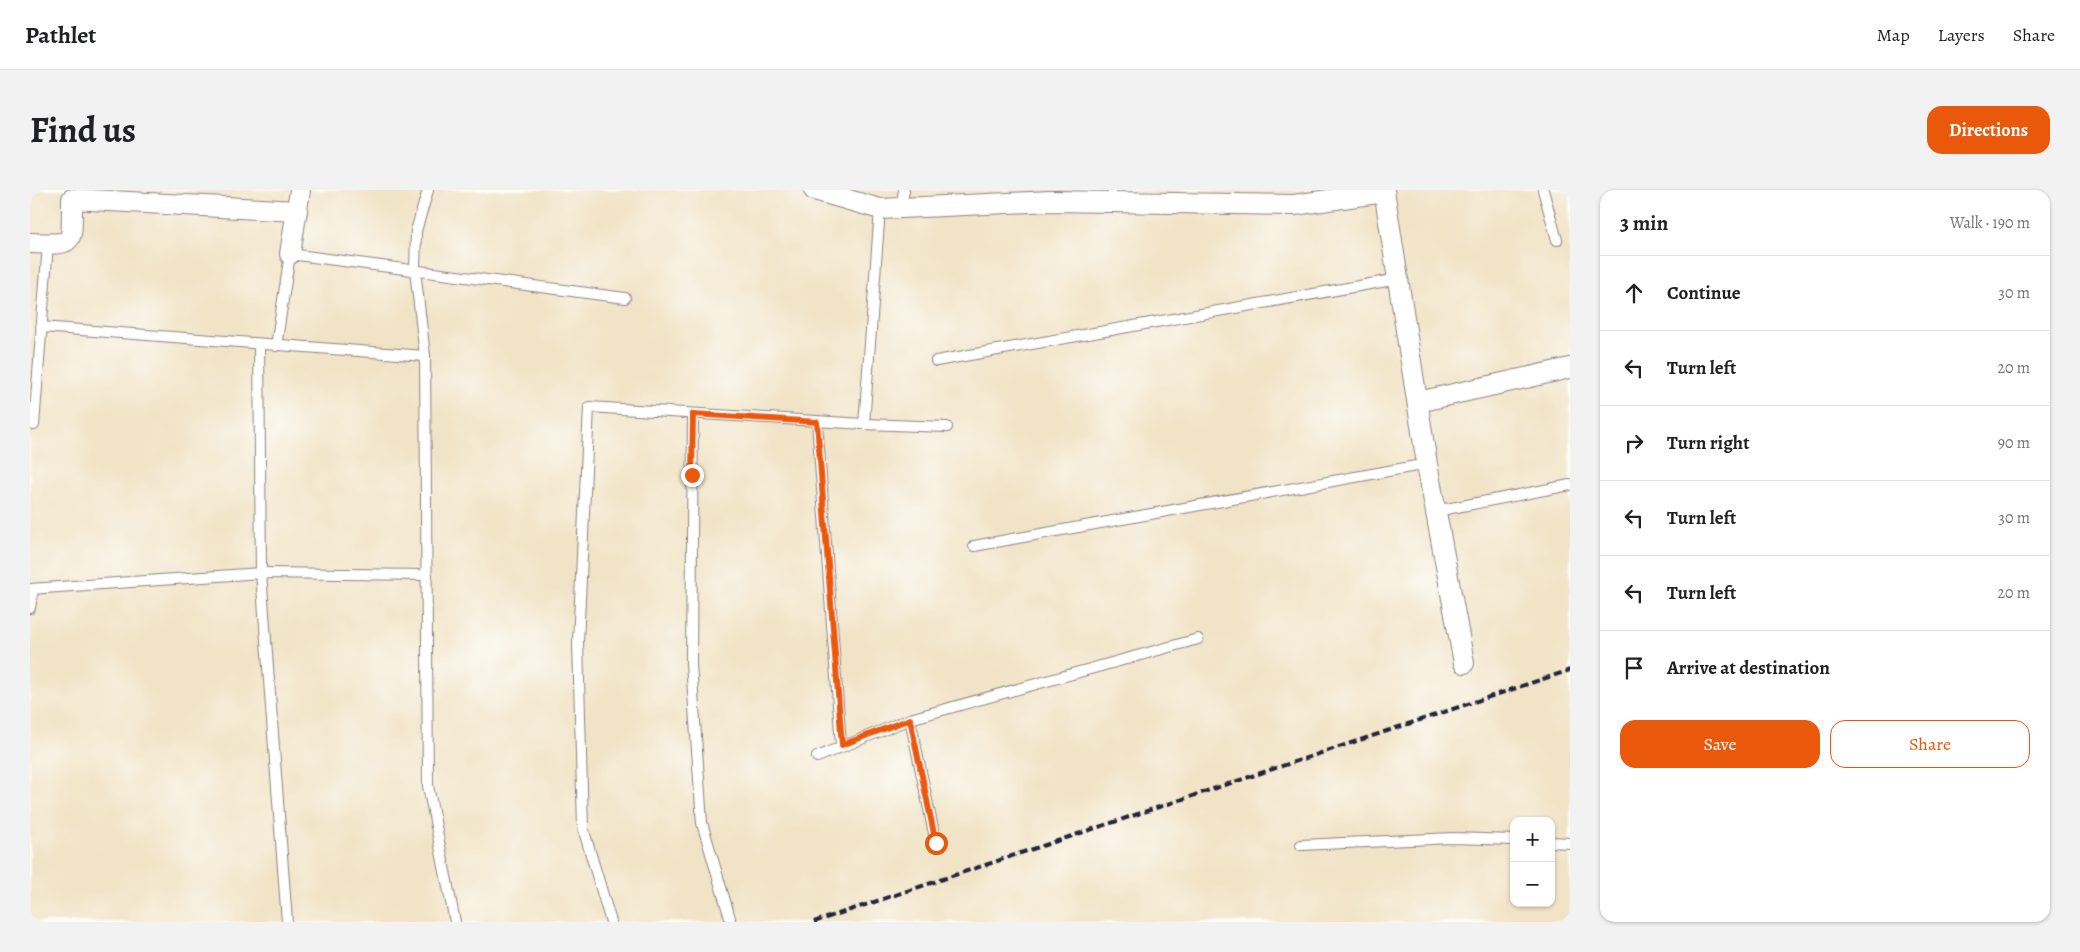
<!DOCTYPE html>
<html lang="en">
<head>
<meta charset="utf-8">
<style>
  body { margin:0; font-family:Alegreya,serif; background:#f2f2f2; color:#202124 }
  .controls { position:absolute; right:15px; bottom:15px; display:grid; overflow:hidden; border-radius:10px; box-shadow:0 1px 4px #0004 }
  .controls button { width:45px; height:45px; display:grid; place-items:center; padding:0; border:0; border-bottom:1px solid #e0e0e0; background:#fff; color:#202124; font:25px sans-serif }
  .stop { position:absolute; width:15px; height:15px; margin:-11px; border:4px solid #ea580c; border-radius:50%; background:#fff }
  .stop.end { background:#ea580c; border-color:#fff; box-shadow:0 1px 5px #0008 }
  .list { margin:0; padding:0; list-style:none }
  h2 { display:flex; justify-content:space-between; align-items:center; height:65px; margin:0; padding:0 20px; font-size:21px }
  h2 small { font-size:16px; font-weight:400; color:#757577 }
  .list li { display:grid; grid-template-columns:32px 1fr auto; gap:15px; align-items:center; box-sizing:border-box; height:75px; padding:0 20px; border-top:1px solid #e0e0e0 }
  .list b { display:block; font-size:19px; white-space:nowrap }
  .list em { font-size:16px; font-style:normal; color:#757577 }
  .actions { display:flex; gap:10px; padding:15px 20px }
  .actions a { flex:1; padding:11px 0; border:1px solid #ea580c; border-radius:15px; text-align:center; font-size:18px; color:#ea580c }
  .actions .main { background:#ea580c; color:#fff }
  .icon { flex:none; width:28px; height:28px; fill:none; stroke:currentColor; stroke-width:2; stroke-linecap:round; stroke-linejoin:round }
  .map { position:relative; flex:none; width:1540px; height:732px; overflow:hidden; border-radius:15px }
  header { display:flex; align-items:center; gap:30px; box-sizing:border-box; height:70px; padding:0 25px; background:#fff; border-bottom:1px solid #e0e0e0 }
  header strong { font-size:24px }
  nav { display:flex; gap:28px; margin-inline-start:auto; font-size:18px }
  .intro { display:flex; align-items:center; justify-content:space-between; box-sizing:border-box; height:120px; padding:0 30px }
  h1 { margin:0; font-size:35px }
  .button { padding:12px 22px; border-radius:15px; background:#ea580c; color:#fff; font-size:18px; font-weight:700 }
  main { display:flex; gap:30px; padding:0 30px }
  aside { flex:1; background:#fff; border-radius:15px; box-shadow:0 1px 4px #0004 }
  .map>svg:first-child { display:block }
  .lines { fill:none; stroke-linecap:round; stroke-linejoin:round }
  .service-casing { stroke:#8a8280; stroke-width:12 }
  .minor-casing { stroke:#8a8280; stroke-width:22 }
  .service { stroke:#fff; stroke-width:10 }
  .minor { stroke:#fff; stroke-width:20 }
  .rail { stroke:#22223b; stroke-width:4; stroke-dasharray:8 4; stroke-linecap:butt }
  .route { stroke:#ea580c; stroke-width:6 }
</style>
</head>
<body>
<header>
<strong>Pathlet</strong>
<nav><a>Map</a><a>Layers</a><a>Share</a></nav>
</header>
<div class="intro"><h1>Find us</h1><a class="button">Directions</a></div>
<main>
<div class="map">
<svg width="1540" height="732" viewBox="0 0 1540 732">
  <rect width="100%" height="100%" fill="#fdfcf7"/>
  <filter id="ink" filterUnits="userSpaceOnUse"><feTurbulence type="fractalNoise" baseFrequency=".02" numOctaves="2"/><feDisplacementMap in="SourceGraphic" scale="10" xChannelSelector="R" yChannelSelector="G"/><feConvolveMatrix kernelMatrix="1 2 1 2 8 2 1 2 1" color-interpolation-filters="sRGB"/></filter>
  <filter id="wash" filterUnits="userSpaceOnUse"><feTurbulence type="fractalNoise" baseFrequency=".0096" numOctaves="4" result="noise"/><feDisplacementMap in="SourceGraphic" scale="20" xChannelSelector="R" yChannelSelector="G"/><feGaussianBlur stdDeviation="1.12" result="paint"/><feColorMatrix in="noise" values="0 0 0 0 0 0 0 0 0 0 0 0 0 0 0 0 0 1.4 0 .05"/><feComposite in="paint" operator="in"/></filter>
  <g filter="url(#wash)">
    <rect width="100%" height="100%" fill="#f1e3c6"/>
  </g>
  <g filter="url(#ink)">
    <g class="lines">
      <defs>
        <g id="service">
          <path d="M398,0L386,41L385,80L395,166L398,596L425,732"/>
          <path d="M1513,0L1527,50"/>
          <path d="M871,18L874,0"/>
          <path d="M11,137L395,166"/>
          <path d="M229,154L231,383L257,732"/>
          <path d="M246,156L260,64L595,108"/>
          <path d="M906,171L1368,89"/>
          <path d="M663,224L661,473L672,633L700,728"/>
          <path d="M787,232L811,555"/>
          <path d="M834,234L850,19"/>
          <path d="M4,235L18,54"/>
          <path d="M1406,321L1540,295"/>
          <path d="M944,356L1397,274"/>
          <path d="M0,399L231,383L397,385"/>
          <path d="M0,418L3,400"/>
          <path d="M880,529L906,653"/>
          <path d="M787,567L880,529L1168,449"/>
          <path d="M1521,652L1540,653"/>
          <path d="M1271,655L1423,648L1484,650"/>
          <path d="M581,732L553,638L548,452L559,217L834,234L917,237"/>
        </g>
        <g id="minor">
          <path d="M784,0L850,19L1021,11L1264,15L1354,2"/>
          <path d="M1354,0L1397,274L1434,473"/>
          <path d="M0,53C48,55 41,55 42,9L267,21"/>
          <path d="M260,64L270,0"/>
          <path d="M1388,212L1540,178"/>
        </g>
      </defs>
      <use href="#service" class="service-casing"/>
      <use href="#minor" class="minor-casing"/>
      <use href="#service" class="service"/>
      <use href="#minor" class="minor"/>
      <path class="rail" d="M784,732L1540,480"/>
    </g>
  </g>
  <g class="lines" filter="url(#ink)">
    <path class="route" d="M662,285L663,224L787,232L812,555L880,529L906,653"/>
  </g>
</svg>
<div class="controls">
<button>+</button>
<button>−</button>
</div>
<div class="stop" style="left:906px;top:653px"></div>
<div class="stop end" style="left:662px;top:285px"></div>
</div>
<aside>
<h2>3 min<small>Walk · 190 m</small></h2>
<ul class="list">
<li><svg class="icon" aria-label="ahead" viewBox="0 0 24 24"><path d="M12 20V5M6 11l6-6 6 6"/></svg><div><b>Continue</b></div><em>30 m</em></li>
<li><svg class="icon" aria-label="left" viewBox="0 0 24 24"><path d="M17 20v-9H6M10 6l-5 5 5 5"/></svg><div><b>Turn left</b></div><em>20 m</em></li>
<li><svg class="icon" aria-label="right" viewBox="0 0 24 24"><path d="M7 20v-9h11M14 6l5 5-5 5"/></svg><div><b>Turn right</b></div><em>90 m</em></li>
<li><svg class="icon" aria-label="left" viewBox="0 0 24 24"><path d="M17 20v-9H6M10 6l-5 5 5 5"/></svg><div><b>Turn left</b></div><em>30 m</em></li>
<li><svg class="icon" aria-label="left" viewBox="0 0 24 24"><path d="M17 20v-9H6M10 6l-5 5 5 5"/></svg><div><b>Turn left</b></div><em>20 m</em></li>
<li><svg class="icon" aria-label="arrive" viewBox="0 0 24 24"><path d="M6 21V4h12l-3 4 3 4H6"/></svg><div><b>Arrive at destination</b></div></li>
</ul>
<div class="actions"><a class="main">Save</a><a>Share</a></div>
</aside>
</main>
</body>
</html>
